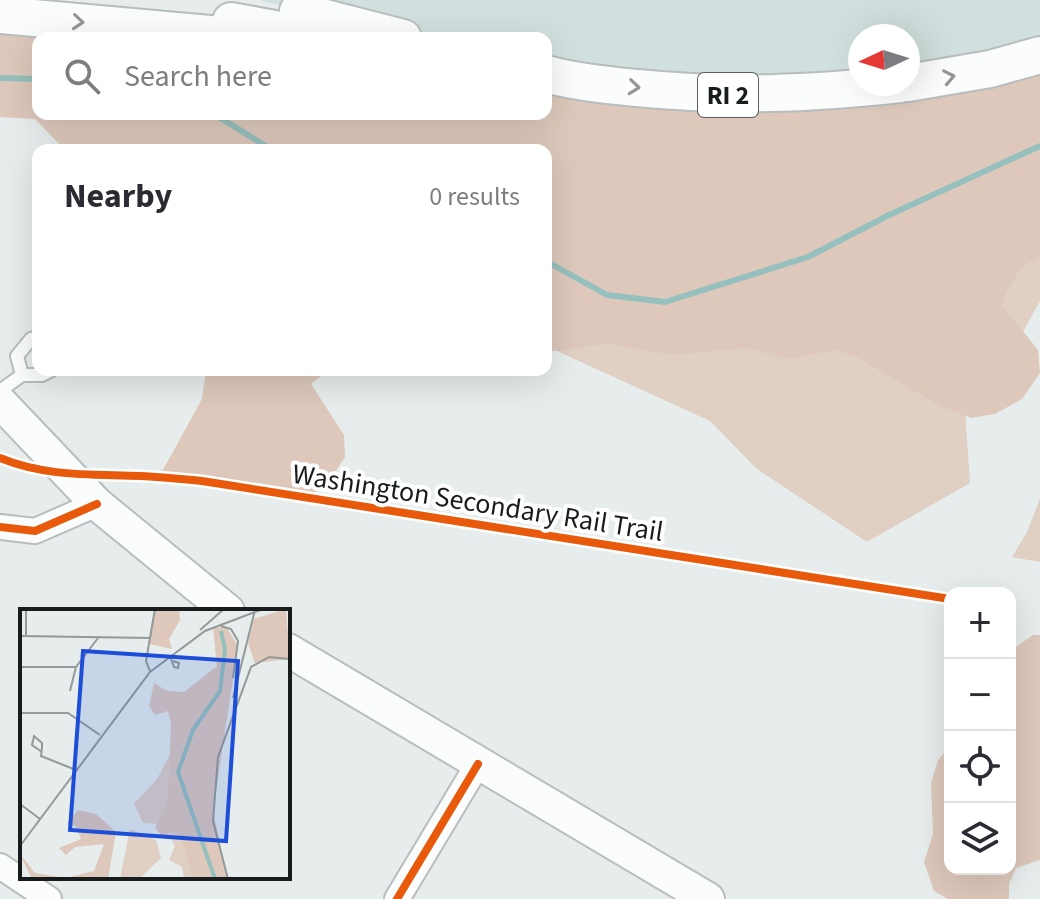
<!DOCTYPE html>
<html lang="en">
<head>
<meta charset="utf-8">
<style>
  body { margin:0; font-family:"Source Sans 3",sans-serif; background:#f2f2f3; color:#2b2b33 }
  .controls { position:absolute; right:24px; bottom:24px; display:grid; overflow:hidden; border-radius:16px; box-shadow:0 8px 32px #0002 }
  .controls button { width:72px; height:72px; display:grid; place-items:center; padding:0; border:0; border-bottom:2px solid #e1e1e2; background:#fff; color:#2b2b33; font:40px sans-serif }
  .compass { position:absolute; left:848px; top:24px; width:72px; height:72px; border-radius:50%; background:#fff; box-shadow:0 8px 32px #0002; rotate:266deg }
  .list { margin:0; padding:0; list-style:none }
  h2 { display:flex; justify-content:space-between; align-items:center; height:104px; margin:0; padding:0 32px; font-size:34px }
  h2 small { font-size:26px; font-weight:400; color:#7c7c81 }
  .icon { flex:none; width:44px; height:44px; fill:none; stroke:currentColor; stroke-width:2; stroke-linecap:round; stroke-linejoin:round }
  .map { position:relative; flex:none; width:1040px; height:899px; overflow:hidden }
  .search { position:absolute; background:#fff; box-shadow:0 8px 32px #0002; left:32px; top:32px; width:520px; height:88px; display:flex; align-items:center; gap:20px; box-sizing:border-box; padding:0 28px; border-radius:16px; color:#7c7c81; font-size:30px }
  .panel { position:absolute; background:#fff; box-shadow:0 8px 32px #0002; left:32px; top:144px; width:520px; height:232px; border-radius:16px }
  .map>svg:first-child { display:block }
  .built { fill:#d1e0de }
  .green { fill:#e0cfc3 }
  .forest { fill:#ddc8bb }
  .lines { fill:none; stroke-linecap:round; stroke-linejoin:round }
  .stream { stroke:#96c0bd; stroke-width:6 }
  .service-casing { stroke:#b8bdbd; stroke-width:16 }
  .minor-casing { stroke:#b8bdbd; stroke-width:28 }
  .secondary-casing { stroke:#b8bdbd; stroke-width:36 }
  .primary-casing { stroke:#b8bdbd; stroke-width:40 }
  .service { stroke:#fbfcfc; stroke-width:12 }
  .minor { stroke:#fbfcfc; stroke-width:24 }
  .secondary { stroke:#fbfcfc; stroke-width:32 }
  .primary { stroke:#fbfcfc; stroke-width:36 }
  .cycleway-casing { stroke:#fff; stroke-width:13 }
  .cycleway { stroke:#e8590c; stroke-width:8 }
  .oneway { stroke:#959797 }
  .labels { text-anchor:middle; stroke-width:8; stroke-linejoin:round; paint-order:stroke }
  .shield { fill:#fff; stroke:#5d6060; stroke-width:2 }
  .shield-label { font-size:26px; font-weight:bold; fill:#181c1c }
  .street-label { font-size:28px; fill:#181c1c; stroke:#fff }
  .inset-river { fill:none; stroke:#96c0bd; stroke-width:4 }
  .inset-road { fill:none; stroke:#949999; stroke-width:2 }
  .view { fill:#1d4ed8; fill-opacity:0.15; stroke:#1d4ed8; stroke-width:4 }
  .inset-edge { fill:none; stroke:#181c1c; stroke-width:4 }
</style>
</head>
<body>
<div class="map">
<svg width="1040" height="899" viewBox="0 0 1040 899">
  <rect width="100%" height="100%" fill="#e6edec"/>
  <path class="built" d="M260,0H1040V54L908,81V36H860V84L546,74V38H406Z"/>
  <g class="green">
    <path d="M546,212L962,366L970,483L867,542L757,469L710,421L546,346Z"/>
    <path d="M1040,258V301L1023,332L1002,305C1010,286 1018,265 1040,258Z"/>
    <path d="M1040,499V562L1012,557L1027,532Z"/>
  </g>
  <g class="forest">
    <path d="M0,14L253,38H38V114H546V74L711,94L1040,54V258C1018,265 1010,286 1002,305L1038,350L1040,373L1022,399L995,414L971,418L940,406L855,356L834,350L788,359L746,348L672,355L609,344L546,352V150H61L60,145L35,119L0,117Z"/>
    <path d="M206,370H335L328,371L311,384L344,435L345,457L323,490L291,498L235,487L180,485L159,477L202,399Z"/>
    <path d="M1033,635H1040V860L1016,868L1009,884V899H948L934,891L924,862L933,834L931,783L938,760L950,746V869H1010V651Z"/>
  </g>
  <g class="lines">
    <g class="stream">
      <path d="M0,78L38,79"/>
      <path d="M214,114L272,150"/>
      <path d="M546,261L607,295L665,302L808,257L889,215L1040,146"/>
    </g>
    <defs>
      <g id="service">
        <path d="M22,375L17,356L31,339L38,337"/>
        <path d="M0,391L22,375H42L52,370"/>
      </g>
      <g id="minor">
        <path d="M0,527L35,531L97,504"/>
        <path d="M0,866L49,899"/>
        <path d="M397,899L478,764"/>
      </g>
      <g id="secondary">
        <path d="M0,402L97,504L228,611"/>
        <path d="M288,650L708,899"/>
      </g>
      <g id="primary">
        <path d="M298,11L403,38"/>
        <path d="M0,15L256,38"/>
        <path d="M231,21L324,38"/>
        <path d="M546,74C576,82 606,85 637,88C728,97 809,94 900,84"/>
        <path d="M908,83L990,69L1040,55"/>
      </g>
    </defs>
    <use href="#service" class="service-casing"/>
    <use href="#minor" class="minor-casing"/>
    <use href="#secondary" class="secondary-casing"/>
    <use href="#primary" class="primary-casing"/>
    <use href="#service" class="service"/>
    <use href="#minor" class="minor"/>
    <use href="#secondary" class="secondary"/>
    <use href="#primary" class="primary"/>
    <defs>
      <g id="cycleway">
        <path d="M0,458C46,477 91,474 140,476C161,477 182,479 202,481L950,599"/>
        <path d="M0,527L35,531L97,504"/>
        <path d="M397,899L478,764"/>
      </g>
    </defs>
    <use href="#cycleway" class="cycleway-casing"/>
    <use href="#cycleway" class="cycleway"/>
  </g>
  <defs><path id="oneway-chevron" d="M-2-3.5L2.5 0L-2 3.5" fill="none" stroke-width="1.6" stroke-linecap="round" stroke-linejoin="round" transform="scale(2)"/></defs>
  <g class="oneway">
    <use href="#oneway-chevron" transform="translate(78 22) rotate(5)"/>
    <use href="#oneway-chevron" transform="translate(949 77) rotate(-11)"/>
    <use href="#oneway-chevron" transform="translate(634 87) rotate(6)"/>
  </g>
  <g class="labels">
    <rect class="shield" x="698" y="73" width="60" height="44" rx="6"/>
    <g class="shield-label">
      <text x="728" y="104">RI 2</text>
    </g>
    <g class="street-label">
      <text transform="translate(478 502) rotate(9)" y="10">Washington Secondary Rail Trail</text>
    </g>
  </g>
  <g transform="translate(20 609)">
    <rect width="270" height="270" fill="#e6edec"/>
    <path d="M194,26H203L208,37L165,216L123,214L114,195L137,170L157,132L142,79L153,85H170L200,57L204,42ZM110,220L136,231L141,249L119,270H100ZM153,222L161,228L172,270H164L162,258L149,251L155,237L149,225Z" fill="#e0cfc3"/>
    <path d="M135,0H159L160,11L149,30L152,40L129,35ZM266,0L270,50L235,54L228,34L234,10ZM206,18L218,37L193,202L208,270H172L161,228L153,222L143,228L135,219L148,192L151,114L148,102L135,106L129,97L134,74L147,82L164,83L197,57L193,19ZM58,201L76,205L96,223L88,270H12L0,245L15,264L46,269L74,262L84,235L55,238L46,246L39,239L61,230L56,217L47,215Z" fill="#ddc8bb"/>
    <path class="inset-river" d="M195,270L158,163L173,121L200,82L205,40L201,22"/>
    <path class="inset-road" d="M6,0V27M201,17L211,20L218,32L213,69M180,21L204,0M0,27L131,29M150,47L154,58L158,59L159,54L153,52M0,58H56M130,62L126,52L135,0M50,82L56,58L78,29M213,89L235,1M0,104H48L80,126M22,143L12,136L14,127L22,134V139L21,147L56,161M0,195L20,210M0,237L130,63L185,22L243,0M208,270L193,212L198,148L231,58L249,48L270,50"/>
    <path class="view" d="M63,42L218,52L206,232L50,221Z"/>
    <rect width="270" height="270" class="inset-edge"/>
  </g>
</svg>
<div class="controls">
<button>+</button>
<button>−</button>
<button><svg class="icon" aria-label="locate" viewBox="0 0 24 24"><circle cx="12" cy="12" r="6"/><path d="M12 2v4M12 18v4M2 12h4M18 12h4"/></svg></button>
<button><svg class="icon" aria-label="layers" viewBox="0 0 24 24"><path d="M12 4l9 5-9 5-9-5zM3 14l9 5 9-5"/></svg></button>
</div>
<svg class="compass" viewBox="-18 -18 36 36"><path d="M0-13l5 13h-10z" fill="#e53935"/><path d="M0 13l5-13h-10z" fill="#7c7c81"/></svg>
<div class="search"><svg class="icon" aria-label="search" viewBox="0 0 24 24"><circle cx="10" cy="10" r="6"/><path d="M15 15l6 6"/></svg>Search here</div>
<section class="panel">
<h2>Nearby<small>0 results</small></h2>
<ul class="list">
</ul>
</section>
</div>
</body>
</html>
